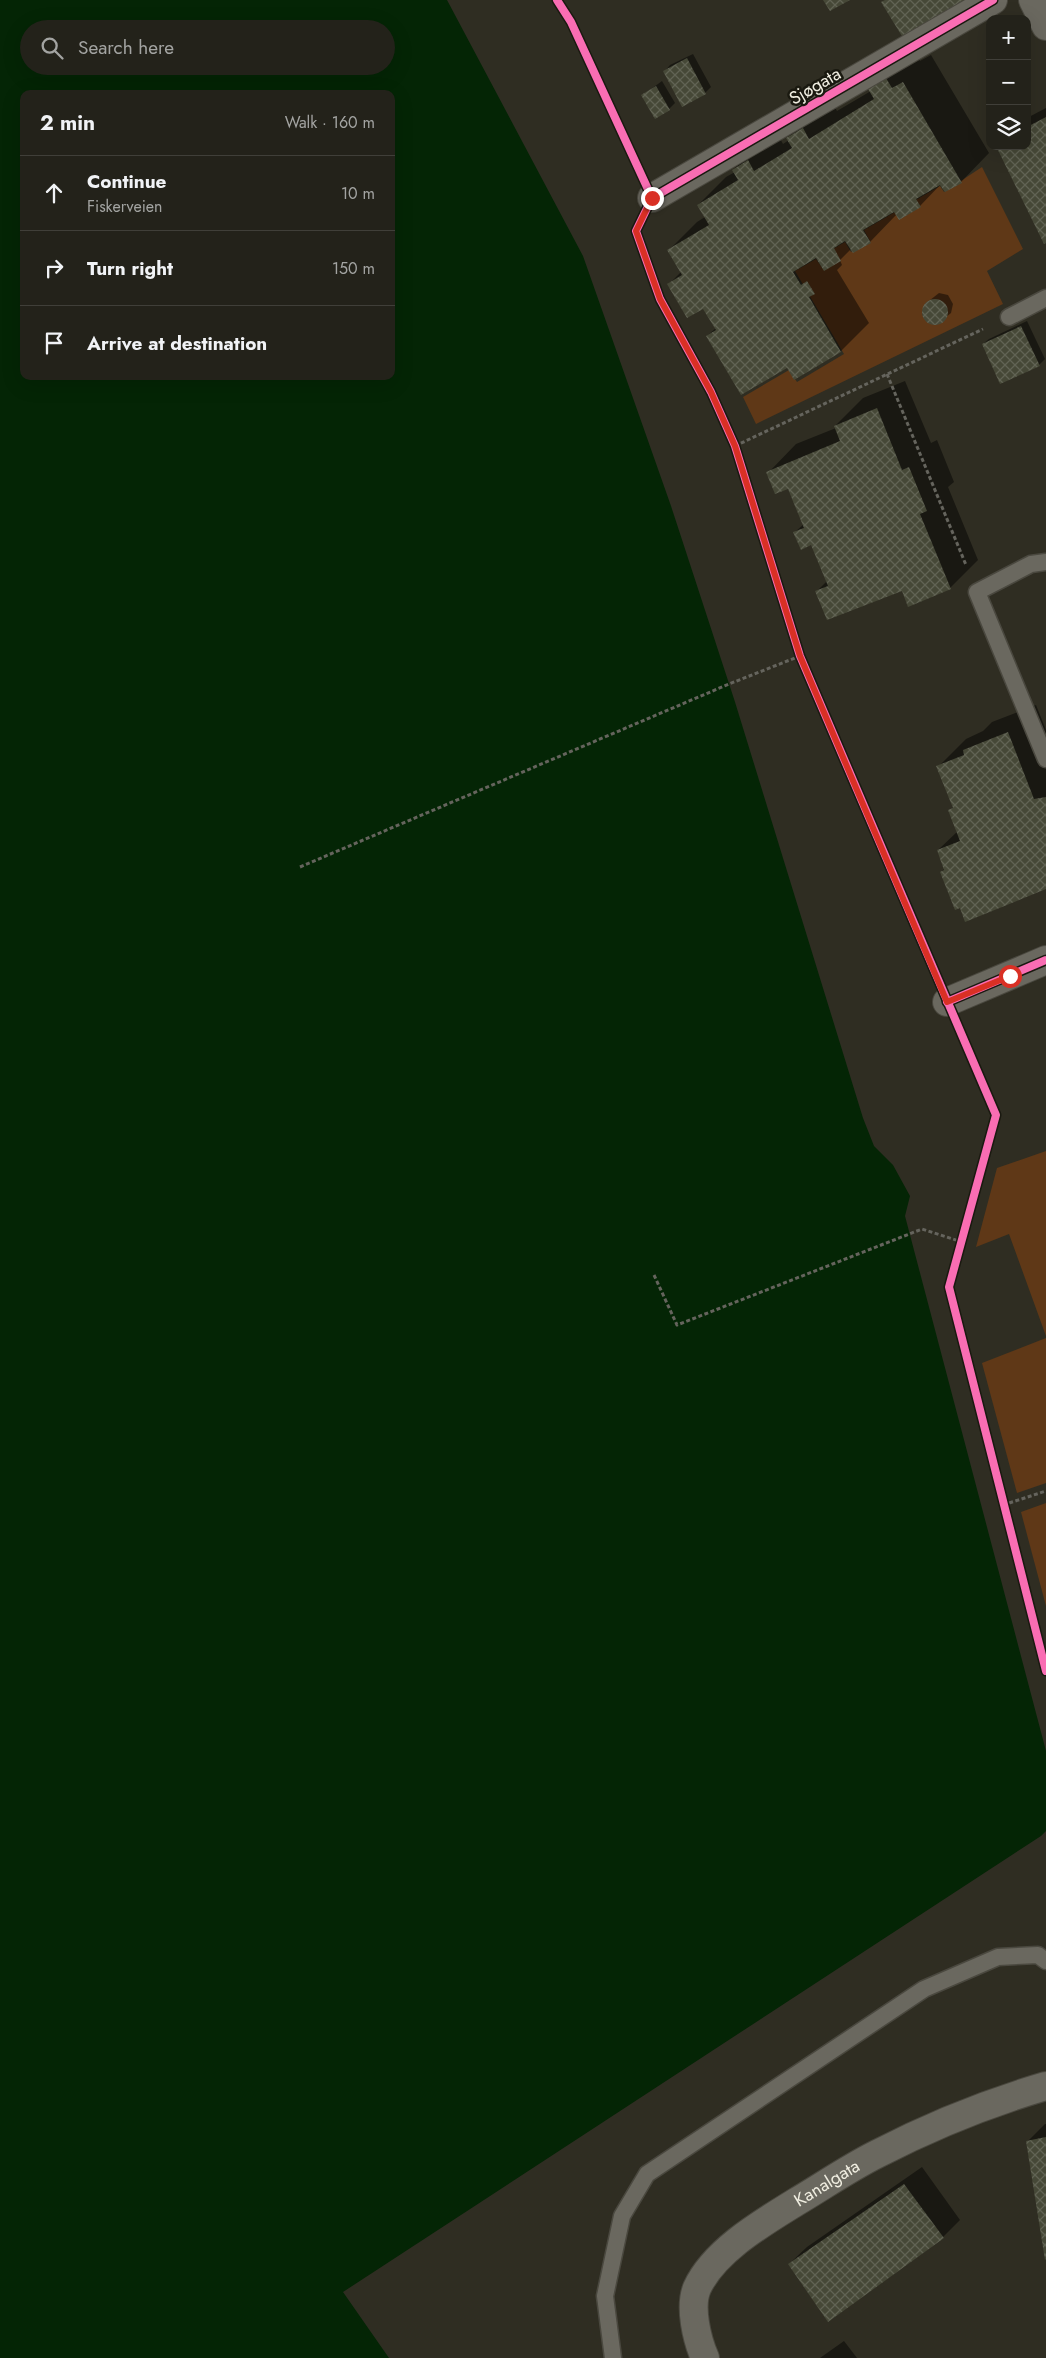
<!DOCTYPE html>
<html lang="en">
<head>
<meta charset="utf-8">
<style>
  body { margin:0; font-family:Jost,sans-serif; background:#2f2f27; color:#f1f3f6 }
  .controls { position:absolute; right:15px; top:15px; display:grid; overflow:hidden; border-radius:10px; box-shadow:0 5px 20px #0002 }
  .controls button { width:45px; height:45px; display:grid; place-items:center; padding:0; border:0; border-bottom:1px solid #403f39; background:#23221a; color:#f1f3f6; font:25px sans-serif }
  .stop { position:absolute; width:15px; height:15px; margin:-11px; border:4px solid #d93025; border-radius:50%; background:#fff }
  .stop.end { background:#d93025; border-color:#fff; box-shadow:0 1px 5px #0008 }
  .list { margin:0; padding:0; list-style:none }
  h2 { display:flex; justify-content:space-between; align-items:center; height:65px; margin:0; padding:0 20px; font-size:21px }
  h2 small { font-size:16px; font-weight:400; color:#a3a4a2 }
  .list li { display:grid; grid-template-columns:32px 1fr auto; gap:15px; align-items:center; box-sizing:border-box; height:75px; padding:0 20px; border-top:1px solid #403f39 }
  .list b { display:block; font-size:19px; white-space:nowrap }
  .list p { margin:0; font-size:16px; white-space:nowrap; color:#a3a4a2 }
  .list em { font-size:16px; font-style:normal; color:#a3a4a2 }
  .icon { flex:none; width:28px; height:28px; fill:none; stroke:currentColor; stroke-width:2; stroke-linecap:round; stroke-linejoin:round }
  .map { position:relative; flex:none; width:1046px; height:2358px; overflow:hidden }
  .search { position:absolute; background:#23221a; box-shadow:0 5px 20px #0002; left:20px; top:20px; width:375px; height:55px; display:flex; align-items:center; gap:12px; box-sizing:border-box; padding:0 18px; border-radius:28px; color:#a3a4a2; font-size:19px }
  .panel { position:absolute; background:#23221a; box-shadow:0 5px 20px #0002; left:20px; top:90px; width:375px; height:290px; border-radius:10px }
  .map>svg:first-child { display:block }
  .green { fill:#5f3817 }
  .water { fill:#042505; fill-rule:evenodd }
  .shadow { fill:#0007 }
  .building { fill:url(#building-cross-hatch) }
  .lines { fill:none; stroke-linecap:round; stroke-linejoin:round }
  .service-casing { stroke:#4a483f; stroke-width:19 }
  .minor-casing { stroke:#4a483f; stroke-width:30 }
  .secondary-casing { stroke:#4a483f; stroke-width:30 }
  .path { stroke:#65645d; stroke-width:3; stroke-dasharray:4 2.5; stroke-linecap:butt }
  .service { stroke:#6a685f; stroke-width:16 }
  .minor { stroke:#6a685f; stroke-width:28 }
  .secondary { stroke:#6a685f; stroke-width:28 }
  .cycleway-casing { stroke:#1a1910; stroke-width:11 }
  .cycleway { stroke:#f96db3; stroke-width:8 }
  .route { stroke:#d93025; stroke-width:6 }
  .labels { text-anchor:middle; stroke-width:5; stroke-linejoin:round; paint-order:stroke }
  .street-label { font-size:18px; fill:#f0eee1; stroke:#1a1910 }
</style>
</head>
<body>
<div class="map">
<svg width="1046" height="2358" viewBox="0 0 1046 2358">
  <defs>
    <pattern id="building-cross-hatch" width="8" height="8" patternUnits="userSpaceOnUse" patternTransform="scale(1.25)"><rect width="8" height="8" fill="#464837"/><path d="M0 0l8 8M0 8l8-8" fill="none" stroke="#616354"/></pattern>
  </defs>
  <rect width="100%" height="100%" fill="#2f2d22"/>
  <g class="green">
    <path d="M982,167L1023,249L987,271L1003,304L756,424L743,397L789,370L797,382L844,354L795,271L816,259L823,269L833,249L845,242L851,252L870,241L864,230L940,186L944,192Z"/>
    <path d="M1046,1151V1336L1009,1234L976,1247L997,1168Z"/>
    <path d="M1046,1338V1483L1017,1493L982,1363Z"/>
    <path d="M1046,1503V1606L1021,1512Z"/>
  </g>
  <path class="water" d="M0,0H447L583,256L671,506L735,702L863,1118L874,1146L893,1165L910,1196L905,1216L1046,1751V1831L1041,1836L343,2292L389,2358H0ZM29,29H386V66H29ZM24,94H391V376H24Z"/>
  <g class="shadow">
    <path d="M914,51L920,61L931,55L989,153L961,182L941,184L920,206L897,214L870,242L851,249L840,260L842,265L837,270L869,323L841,351L787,366L707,336L716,328L703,307L669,284L682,271L669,250L697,222L705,217L698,205L726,177L735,172L733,170L761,142L777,133L783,144L789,140L787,138L816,110L831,100L837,111L871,91L870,89L898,61Z"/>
    <path d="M693,54L711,87L705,93L683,105L665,71L670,65Z"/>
    <path d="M662,81L675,103L669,109L643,95Z"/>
    <path d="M1046,108V241L1027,146V118Z"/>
    <path d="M939,293L948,295L953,304L951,313L936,325L927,321L922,314L925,304Z"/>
    <path d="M1027,321L1045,359L1039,365L983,344L989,339Z"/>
    <path d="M905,381L931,443L937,440L954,482L948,487L978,560L950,588L816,592L827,581L812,544L795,532L804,524L789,488L768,473L796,444L836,428L835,426L863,398Z"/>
    <path d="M1036,705L1046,730V888L960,907L941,872L945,868L938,850L958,831L950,811L954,806L938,767L966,739L983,731L992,722Z"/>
    <path d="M1045,2124H1046V2258L1028,2141Z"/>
    <path d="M922,2167L960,2220L943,2237L789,2264L807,2247Z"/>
    <path d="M844,2341L857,2358H820Z"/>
  </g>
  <g class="building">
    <path d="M823,0H850L830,11Z"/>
    <path d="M885,0H975L905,41L881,2Z"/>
    <path d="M687,58L706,94L682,107L663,71Z"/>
    <path d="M886,78L892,88L903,82L962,183L945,192L940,185L916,199L921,207L899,220L894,212L863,230L871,243L853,253L845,241L834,248L841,261L824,271L816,258L793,272L801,285L807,281L815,294L809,297L841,352L794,380L787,368L741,395L706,336L716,330L703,309L687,318L667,284L682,275L667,250L709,225L697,205L738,180L732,170L748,160L754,171L792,148L786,138L803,128L809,139L874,99L868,89Z"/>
    <path d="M656,86L670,110L655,119L641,95Z"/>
    <path d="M1046,117V243L1044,244L996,146H1027V127Z"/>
    <circle cx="935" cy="312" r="13"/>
    <path d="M1021,326L1040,366L1000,384L982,344Z"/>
    <path d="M877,408L902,470L909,467L927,511L920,514L951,589L908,607L902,591L827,620L815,591L828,586L811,545L801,550L793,532L804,528L788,489L775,494L766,472L840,441L834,426Z"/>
    <path d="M1008,732L1034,799L1046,797V889L965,922L960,908L955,910L940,872L944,870L937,850L960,841L948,810L953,808L936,766L964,755L963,750Z"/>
    <path d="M1046,2137V2259L1045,2260L1026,2141Z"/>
    <path d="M904,2184L944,2238L828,2322L788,2264Z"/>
  </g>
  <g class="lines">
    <defs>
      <g id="service">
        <path d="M1009,317L1046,298"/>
        <path d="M1046,562L1031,564L977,592L1046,759"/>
        <path d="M613,2358L605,2296L622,2216L647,2174L924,1989L998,1957L1038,1955L1046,1961"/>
      </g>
      <g id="minor">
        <path d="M652,198L993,0"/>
        <path d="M947,1002L1046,960"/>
      </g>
      <g id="secondary">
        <path d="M1033,0L1046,26"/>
        <path id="s1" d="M705,2358C697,2340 689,2307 697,2288C714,2251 762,2223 796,2202C823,2186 849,2168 877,2154C931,2126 988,2103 1046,2086"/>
      </g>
    </defs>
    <use href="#service" class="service-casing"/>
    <use href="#minor" class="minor-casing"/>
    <use href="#secondary" class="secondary-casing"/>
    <g class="path">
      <path d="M887,374L966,565"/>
      <path d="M735,446L983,329"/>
      <path d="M300,867L729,684L800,656"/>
      <path d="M654,1275L677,1325L922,1229L962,1242"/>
      <path d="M1003,1505L1046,1491"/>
    </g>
    <use href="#service" class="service"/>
    <use href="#minor" class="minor"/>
    <use href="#secondary" class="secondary"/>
    <defs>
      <g id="cycleway">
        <path d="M557,0L571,22L652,198L636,231L660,299L711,392L735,446L800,656L996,1115L949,1287L1046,1671"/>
        <path d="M652,198L993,0"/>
        <path d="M947,1002L1046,960"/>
      </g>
    </defs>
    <use href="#cycleway" class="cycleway-casing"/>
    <use href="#cycleway" class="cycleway"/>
  </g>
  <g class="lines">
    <path class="route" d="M652,198L636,231L660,299L711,392L735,446L800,656L947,1002L1010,976"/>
  </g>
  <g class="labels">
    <g class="street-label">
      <text transform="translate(815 86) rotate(-30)" y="6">Sjøgata</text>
      <text dy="6" stroke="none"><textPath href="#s1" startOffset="241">Kanalgata</textPath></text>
    </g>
  </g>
</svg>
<div class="controls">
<button>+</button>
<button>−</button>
<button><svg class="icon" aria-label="layers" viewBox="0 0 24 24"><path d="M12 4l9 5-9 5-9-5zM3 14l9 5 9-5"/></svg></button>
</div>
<div class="stop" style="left:1010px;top:976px"></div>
<div class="stop end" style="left:652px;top:198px"></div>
<div class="search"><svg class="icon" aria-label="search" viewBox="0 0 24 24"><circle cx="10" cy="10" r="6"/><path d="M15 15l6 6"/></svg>Search here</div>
<section class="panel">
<h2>2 min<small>Walk · 160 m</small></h2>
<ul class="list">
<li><svg class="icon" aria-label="ahead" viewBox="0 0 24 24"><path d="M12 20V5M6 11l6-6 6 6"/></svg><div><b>Continue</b><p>Fiskerveien</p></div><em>10 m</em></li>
<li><svg class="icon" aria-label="right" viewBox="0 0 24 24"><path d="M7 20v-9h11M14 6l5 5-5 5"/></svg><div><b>Turn right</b></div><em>150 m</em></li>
<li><svg class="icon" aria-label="arrive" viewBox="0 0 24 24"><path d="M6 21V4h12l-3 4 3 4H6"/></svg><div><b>Arrive at destination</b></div></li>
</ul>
</section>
</div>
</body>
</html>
